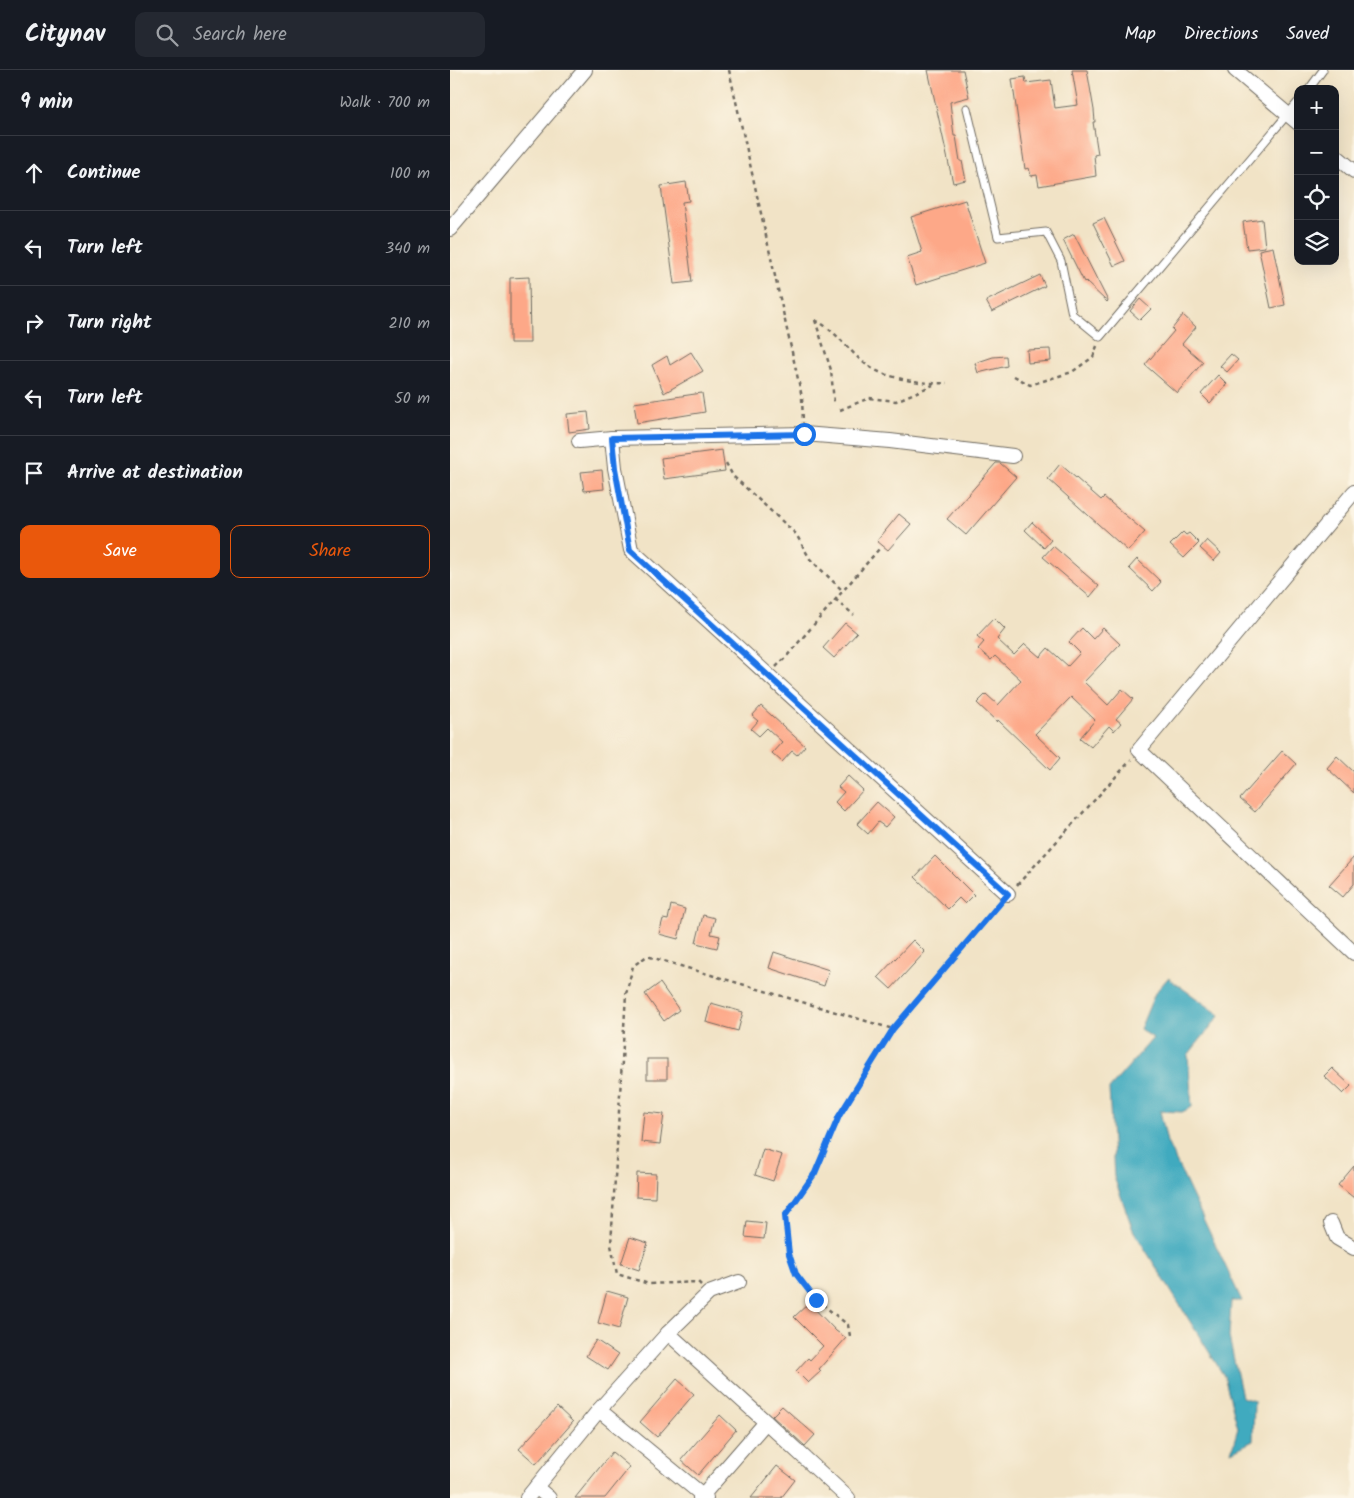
<!DOCTYPE html>
<html lang="en">
<head>
<meta charset="utf-8">
<style>
  body { margin:0; font-family:Kalam,sans-serif; background:#242831; color:#f1f3f6 }
  .controls { position:absolute; right:15px; top:15px; display:grid; overflow:hidden; border-radius:10px; box-shadow:0 5px 20px #0002 }
  .controls button { width:45px; height:45px; display:grid; place-items:center; padding:0; border:0; border-bottom:1px solid #363941; background:#171b24; color:#f1f3f6; font:25px sans-serif }
  .stop { position:absolute; width:15px; height:15px; margin:-11px; border:4px solid #1a73e8; border-radius:50%; background:#fff }
  .stop.end { background:#1a73e8; border-color:#fff; box-shadow:0 1px 5px #0008 }
  .list { margin:0; padding:0; list-style:none }
  h2 { display:flex; justify-content:space-between; align-items:center; height:65px; margin:0; padding:0 20px; font-size:21px }
  h2 small { font-size:16px; font-weight:400; color:#9ea1a6 }
  .list li { display:grid; grid-template-columns:32px 1fr auto; gap:15px; align-items:center; box-sizing:border-box; height:75px; padding:0 20px; border-top:1px solid #363941 }
  .list b { display:block; font-size:19px; white-space:nowrap }
  .list em { font-size:16px; font-style:normal; color:#9ea1a6 }
  .actions { display:flex; gap:10px; padding:15px 20px }
  .actions a { flex:1; padding:11px 0; border:1px solid #ea580c; border-radius:10px; text-align:center; font-size:18px; color:#ea580c }
  .actions .main { background:#ea580c; color:#fff }
  .icon { flex:none; width:28px; height:28px; fill:none; stroke:currentColor; stroke-width:2; stroke-linecap:round; stroke-linejoin:round }
  .map { position:relative; flex:none; width:904px; height:1428px; overflow:hidden }
  header { display:flex; align-items:center; gap:30px; box-sizing:border-box; height:70px; padding:0 25px; background:#171b24; border-bottom:1px solid #363941 }
  header strong { font-size:24px }
  nav { display:flex; gap:28px; margin-inline-start:auto; font-size:18px }
  .search { width:350px; height:45px; background:#242831; display:flex; align-items:center; gap:12px; box-sizing:border-box; padding:0 18px; border-radius:10px; color:#9ea1a6; font-size:19px }
  main { display:flex }
  aside { flex:1; background:#171b24 }
  .map>svg:first-child { display:block }
  .water { fill:#40aabf; stroke:#366a75 }
  .building { fill:#fda888 }
  .lines { fill:none; stroke-linecap:round; stroke-linejoin:round }
  .service-casing { stroke:#706b61; stroke-width:9 }
  .minor-casing { stroke:#706b61; stroke-width:16 }
  .path { stroke:#706b61; stroke-width:2.5; stroke-dasharray:4 4; stroke-linecap:butt }
  .service { stroke:#fff; stroke-width:7 }
  .minor { stroke:#fff; stroke-width:14 }
  .route { stroke:#1a73e8; stroke-width:6 }
</style>
</head>
<body>
<header>
<strong>Citynav</strong>
<div class="search"><svg class="icon" aria-label="search" viewBox="0 0 24 24"><circle cx="10" cy="10" r="6"/><path d="M15 15l6 6"/></svg>Search here</div>
<nav><a>Map</a><a>Directions</a><a>Saved</a></nav>
</header>
<main>
<aside>
<h2>9 min<small>Walk · 700 m</small></h2>
<ul class="list">
<li><svg class="icon" aria-label="ahead" viewBox="0 0 24 24"><path d="M12 20V5M6 11l6-6 6 6"/></svg><div><b>Continue</b></div><em>100 m</em></li>
<li><svg class="icon" aria-label="left" viewBox="0 0 24 24"><path d="M17 20v-9H6M10 6l-5 5 5 5"/></svg><div><b>Turn left</b></div><em>340 m</em></li>
<li><svg class="icon" aria-label="right" viewBox="0 0 24 24"><path d="M7 20v-9h11M14 6l5 5-5 5"/></svg><div><b>Turn right</b></div><em>210 m</em></li>
<li><svg class="icon" aria-label="left" viewBox="0 0 24 24"><path d="M17 20v-9H6M10 6l-5 5 5 5"/></svg><div><b>Turn left</b></div><em>50 m</em></li>
<li><svg class="icon" aria-label="arrive" viewBox="0 0 24 24"><path d="M6 21V4h12l-3 4 3 4H6"/></svg><div><b>Arrive at destination</b></div></li>
</ul>
<div class="actions"><a class="main">Save</a><a>Share</a></div>
</aside>
<div class="map">
<svg width="904" height="1428" viewBox="0 0 904 1428">
  <rect width="100%" height="100%" fill="#fcf5e5"/>
  <filter id="ink" filterUnits="userSpaceOnUse"><feTurbulence type="fractalNoise" baseFrequency=".02" numOctaves="2"/><feDisplacementMap in="SourceGraphic" scale="10" xChannelSelector="R" yChannelSelector="G"/><feConvolveMatrix kernelMatrix="1 2 1 2 8 2 1 2 1" color-interpolation-filters="sRGB"/></filter>
  <filter id="wash" filterUnits="userSpaceOnUse"><feTurbulence type="fractalNoise" baseFrequency=".0096" numOctaves="4" result="noise"/><feDisplacementMap in="SourceGraphic" scale="20" xChannelSelector="R" yChannelSelector="G"/><feGaussianBlur stdDeviation="1.12" result="paint"/><feColorMatrix in="noise" values="0 0 0 0 0 0 0 0 0 0 0 0 0 0 0 0 0 1.4 0 .05"/><feComposite in="paint" operator="in"/></filter>
  <g filter="url(#wash)">
    <rect width="100%" height="100%" fill="#f1e3c6"/>
    <path class="water" d="M718,908L770,945L738,985L742,1037L732,1042L710,1041L717,1072L792,1231H781L779,1267L792,1327L804,1331L803,1371L781,1382L788,1358L774,1306L683,1160L664,1107L659,1019L703,968L690,959L705,923Z"/>
    <g id="blocks">
      <g class="building">
        <path d="M478,0H513L519,27L500,32L504,66H506L510,91H512L516,110L503,113Z"/>
        <path d="M622,0H637L644,40L645,52H643L648,84L644,85L646,106L589,116L587,105L581,106L579,98L575,99L562,9L575,7L576,13L601,10L605,38L628,35Z"/>
        <path d="M236,112L239,131L232,132L242,212L224,214L211,116Z"/>
        <path d="M515,130L535,193L466,215L457,187L472,182L461,147Z"/>
        <path d="M654,148L675,191L664,196L643,153Z"/>
        <path d="M812,149L815,177L797,179L793,152Z"/>
        <path d="M624,164L658,231L657,232L635,211L634,212L613,170Z"/>
        <path d="M823,177L835,235L821,238L809,180Z"/>
        <path d="M590,205L595,216L542,242L536,231Z"/>
        <path d="M79,207L80,273H60V208Z"/>
        <path d="M690,229L701,239L690,250L680,241Z"/>
        <path d="M733,245L746,257L732,274L753,292L727,323L695,295L724,261L722,259Z"/>
        <path d="M600,279L601,291L578,293L577,280Z"/>
        <path d="M241,282L253,301L214,323L202,295L217,286L220,295Z"/>
        <path d="M781,284L788,290L777,302L770,296Z"/>
        <path d="M556,286L557,296L528,303L525,293L543,287Z"/>
        <path d="M768,305L777,314L760,333L751,324Z"/>
        <path d="M252,323L255,342L187,353L184,333Z"/>
        <path d="M138,342L140,359L119,362L117,344Z"/>
        <path d="M272,380L275,401L214,409L211,388Z"/>
        <path d="M546,393H550L566,407L516,465L497,449Z"/>
        <path d="M610,394L651,430L654,427L695,462L678,481L598,409Z"/>
        <path d="M152,400L154,419L134,421L131,402Z"/>
        <path d="M449,444L461,454L438,480L427,471Z"/>
        <path d="M582,452L601,470L594,478L575,460Z"/>
        <path d="M733,462L736,465L739,463L749,473L734,488L720,475Z"/>
        <path d="M757,470L771,483L764,491L750,478Z"/>
        <path d="M603,476L649,516L640,527L593,487Z"/>
        <path d="M687,489L711,512L703,521L679,498Z"/>
        <path d="M544,548L555,559L547,569L564,585L575,574L590,587L598,578L618,596L630,583L619,572L632,558L643,569L653,558L670,574L634,612L658,635L672,619L683,629L666,649L671,653L664,661L659,656L641,677L630,668L645,650L621,627L585,664L610,688L600,700L548,650L547,652L527,633L536,624L548,635L571,610L545,586L541,590L528,579L534,572L527,566Z"/>
        <path d="M395,553L407,563L384,588L373,578Z"/>
        <path d="M311,636L355,676L347,685L342,681L332,692L322,683L332,672L317,658L309,666L301,659L308,651L302,646Z"/>
        <path d="M832,681L846,694L805,742L790,729Z"/>
        <path d="M887,686L904,702V723L877,698Z"/>
        <path d="M398,706L413,720L394,741L385,732L394,722L388,717Z"/>
        <path d="M427,732L444,747L435,757L428,752L418,764L407,754Z"/>
        <path d="M485,786L524,825L515,834L509,828L498,839L465,807Z"/>
        <path d="M904,787V814L893,827L879,815Z"/>
        <path d="M221,835L235,839L228,869L209,864L213,849L218,850Z"/>
        <path d="M253,845L265,848L261,864L270,866L267,878L246,873Z"/>
        <path d="M463,870L475,882L441,919L428,907Z"/>
        <path d="M324,882L379,900L374,916L319,898Z"/>
        <path d="M210,913L229,940L214,951L195,924Z"/>
        <path d="M261,933L293,942L288,961L256,952Z"/>
        <rect x="197" y="989" width="20" height="20"/>
        <path d="M882,998L901,1016L893,1024L874,1006Z"/>
        <path d="M194,1042L214,1044L210,1074L191,1072Z"/>
        <path d="M313,1079L332,1085L323,1111L305,1105Z"/>
        <path d="M904,1096V1128L888,1115Z"/>
        <path d="M187,1103L206,1104L205,1128L186,1127Z"/>
        <path d="M297,1151L316,1153L314,1169L295,1167Z"/>
        <path d="M180,1167L198,1173L189,1200L171,1194Z"/>
        <path d="M157,1221L178,1227L169,1259L148,1253Z"/>
        <path d="M359,1233L386,1261L396,1268L369,1299L371,1301L358,1313L346,1301L358,1288L360,1290L373,1276L344,1247Z"/>
        <path d="M146,1270L168,1285L158,1300L136,1286Z"/>
        <path d="M227,1309L244,1324L207,1367L190,1352Z"/>
        <path d="M332,1336L365,1365L355,1376L322,1346Z"/>
        <path d="M107,1337L123,1352L86,1394L69,1379Z"/>
        <path d="M270,1345L286,1360L248,1405L231,1390Z"/>
        <path d="M162,1382L180,1397L155,1428H125Z"/>
        <path d="M327,1396L345,1410L331,1428H301Z"/>
      </g>
    </g>
  </g>
  <g filter="url(#ink)">
    <use href="#blocks" fill-opacity="0" stroke="#706b61" stroke-width="1"/>
    <g class="lines">
      <defs>
        <g id="service">
          <path d="M859,19L873,0"/>
          <path d="M517,38L548,167L596,162L611,191L622,244L650,267L848,32"/>
        </g>
        <g id="minor">
          <path d="M785,0L848,53"/>
          <path d="M885,85L904,101"/>
          <path d="M0,159L135,0"/>
          <path d="M162,368L165,398L181,480L558,824"/>
          <path d="M129,371L162,368L354,364L440,371L563,386"/>
          <path d="M904,422L689,680L904,883"/>
          <path d="M881,1153L887,1168L904,1178"/>
          <path d="M218,1263L316,1352L398,1428"/>
          <path d="M149,1340L256,1428"/>
          <path d="M86,1417L99,1428"/>
          <path d="M77,1428L149,1340L218,1263L259,1223L289,1212"/>
          <path d="M250,1428L316,1352"/>
        </g>
      </defs>
      <use href="#service" class="service-casing"/>
      <use href="#minor" class="minor-casing"/>
      <g class="path">
        <path d="M279,0L352,327L353,353"/>
        <path d="M365,250C387,261 399,282 418,296C435,308 476,315 497,313"/>
        <path d="M365,250L381,300L384,333"/>
        <path d="M564,306L580,315L622,302L643,287L647,276"/>
        <path d="M390,340L419,328L446,331L483,315"/>
        <path d="M276,393L283,406L346,464L360,489L393,521"/>
        <path d="M385,529L404,545"/>
        <path d="M326,597L336,587L429,479"/>
        <path d="M567,815L681,690"/>
        <path d="M251,1215L248,1212L199,1214L167,1204L161,1175L176,924L183,896L197,886L443,959L550,834"/>
        <path d="M400,1266L398,1255C374,1236 348,1217 340,1185C337,1172 337,1158 335,1146L365,1103L389,1046L443,959"/>
      </g>
      <use href="#service" class="service"/>
      <use href="#minor" class="minor"/>
    </g>
  </g>
  <g class="lines" filter="url(#ink)">
    <path class="route" d="M354,364L162,368L165,398L180,480L558,824L443,959L389,1046L365,1103L335,1146L339,1184L346,1204L366,1230"/>
  </g>
</svg>
<div class="controls">
<button>+</button>
<button>−</button>
<button><svg class="icon" aria-label="locate" viewBox="0 0 24 24"><circle cx="12" cy="12" r="6"/><path d="M12 2v4M12 18v4M2 12h4M18 12h4"/></svg></button>
<button><svg class="icon" aria-label="layers" viewBox="0 0 24 24"><path d="M12 4l9 5-9 5-9-5zM3 14l9 5 9-5"/></svg></button>
</div>
<div class="stop" style="left:354px;top:364px"></div>
<div class="stop end" style="left:366px;top:1230px"></div>
</div>
</main>
</body>
</html>
